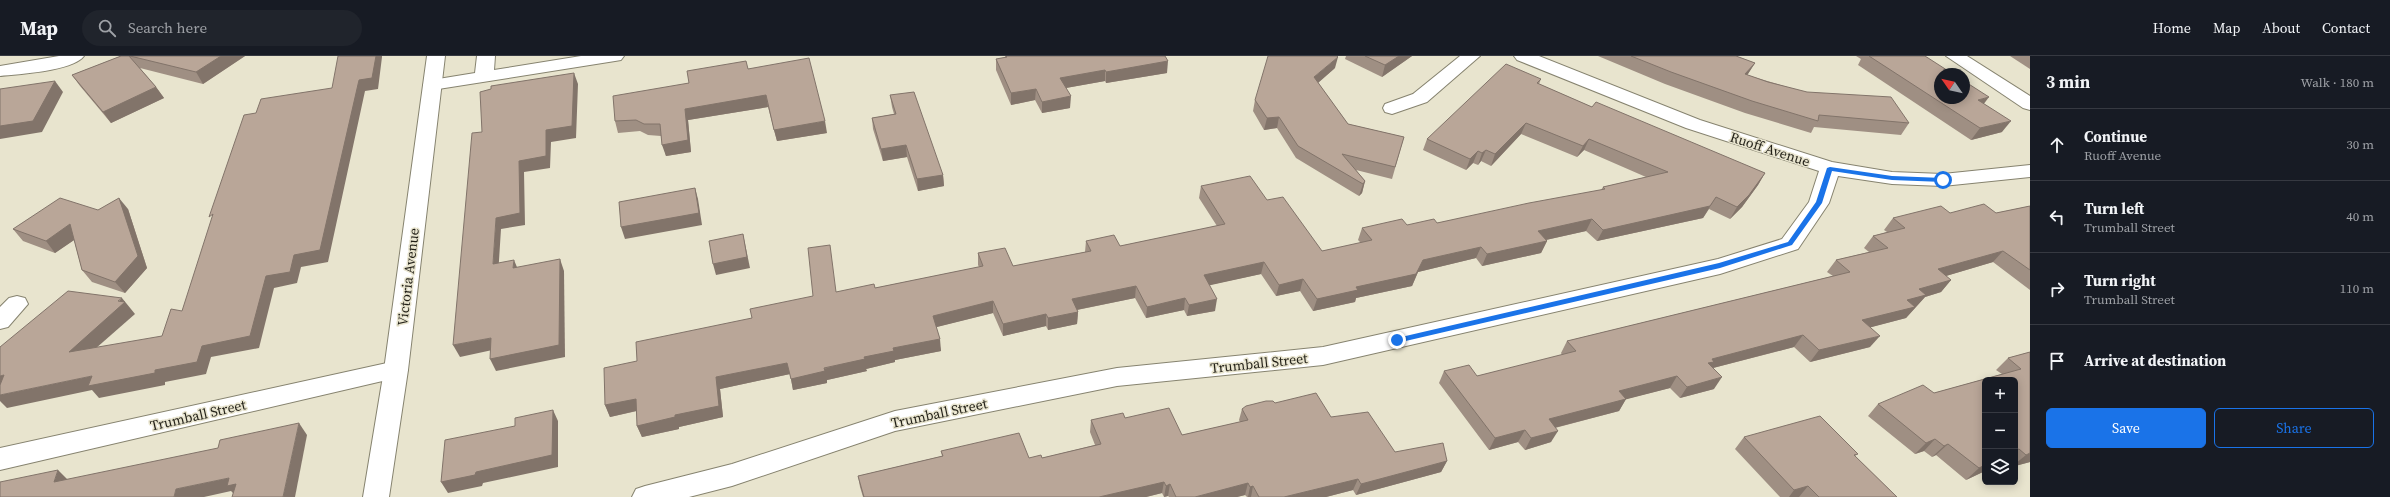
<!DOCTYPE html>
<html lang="en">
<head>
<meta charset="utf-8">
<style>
  body { margin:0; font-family:"Source Serif 4",serif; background:#20242c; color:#f1f3f6 }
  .controls { position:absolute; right:12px; bottom:12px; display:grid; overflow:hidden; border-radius:6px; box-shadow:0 2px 10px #0003 }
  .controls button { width:36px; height:36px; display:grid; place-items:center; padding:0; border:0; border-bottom:1px solid #363941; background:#171b24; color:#f1f3f6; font:20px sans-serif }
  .compass { position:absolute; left:1934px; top:12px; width:36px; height:36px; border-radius:50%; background:#171b24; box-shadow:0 2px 10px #0003; rotate:304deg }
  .stop { position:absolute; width:12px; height:12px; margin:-9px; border:3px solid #1a73e8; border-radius:50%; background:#fff }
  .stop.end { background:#1a73e8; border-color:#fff; box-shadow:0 1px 4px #0008 }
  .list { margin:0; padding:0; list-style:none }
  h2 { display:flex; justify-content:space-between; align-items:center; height:52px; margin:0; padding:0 16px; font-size:17px }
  h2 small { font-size:13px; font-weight:400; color:#9ea1a6 }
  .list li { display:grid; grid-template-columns:26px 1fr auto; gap:12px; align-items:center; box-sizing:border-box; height:72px; padding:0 16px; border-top:1px solid #363941 }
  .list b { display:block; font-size:15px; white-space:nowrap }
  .list p { margin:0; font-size:13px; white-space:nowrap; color:#9ea1a6 }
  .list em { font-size:13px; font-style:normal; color:#9ea1a6 }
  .actions { display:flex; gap:8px; padding:12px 16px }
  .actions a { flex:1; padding:9px 0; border:1px solid #1a73e8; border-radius:6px; text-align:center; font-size:14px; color:#1a73e8 }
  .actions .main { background:#1a73e8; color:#fff }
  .icon { flex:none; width:22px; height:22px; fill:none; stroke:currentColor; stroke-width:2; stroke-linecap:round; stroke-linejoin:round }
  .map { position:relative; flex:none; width:2030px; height:441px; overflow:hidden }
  header { display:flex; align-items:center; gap:24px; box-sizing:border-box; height:56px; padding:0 20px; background:#171b24; border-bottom:1px solid #363941 }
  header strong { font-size:19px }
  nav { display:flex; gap:22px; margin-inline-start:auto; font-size:14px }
  .search { width:280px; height:36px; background:#20242c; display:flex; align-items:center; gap:10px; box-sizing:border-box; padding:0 14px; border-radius:22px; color:#9ea1a6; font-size:15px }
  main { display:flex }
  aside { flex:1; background:#171b24 }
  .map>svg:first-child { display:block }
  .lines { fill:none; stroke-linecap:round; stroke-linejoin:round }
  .minor-casing { stroke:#86836f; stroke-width:2 }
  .tertiary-casing { stroke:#86836f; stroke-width:2 }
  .minor { fill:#fff; fill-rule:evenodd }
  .tertiary { fill:#fff; fill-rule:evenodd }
  .wall { fill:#9f8f83 }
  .shaded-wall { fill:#82746a }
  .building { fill:#b9a698; stroke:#82746a }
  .route { fill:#1a73e8 }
  .labels { text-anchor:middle; stroke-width:3; stroke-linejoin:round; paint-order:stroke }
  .street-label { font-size:14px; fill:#211f17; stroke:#e8e4ce }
</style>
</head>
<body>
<header>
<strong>Map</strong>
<div class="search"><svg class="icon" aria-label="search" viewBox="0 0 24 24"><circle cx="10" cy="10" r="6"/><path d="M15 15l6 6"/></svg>Search here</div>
<nav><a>Home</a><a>Map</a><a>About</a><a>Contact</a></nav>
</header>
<main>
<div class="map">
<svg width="2030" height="441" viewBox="0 0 2030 441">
  <rect width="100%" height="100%" fill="#e8e4ce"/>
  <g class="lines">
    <defs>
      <g id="minor">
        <path d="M59,0H84C73,15 19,18 0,20V10Z"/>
        <path d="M477,0H495L494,14L581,0H624L621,4L615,5L432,34L426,33L423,29L426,25L432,24L475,17Z"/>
        <path d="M1460,0H1480L1427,46L1392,58L1385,56L1383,52L1385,48L1413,38Z"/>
        <path d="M1514,0H1539L1700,64L1832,106L1892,116L1943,118L2030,109V121L1943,130L1892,128L1838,120L1829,147L1798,193L1720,218L1323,309L1117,330L895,375L732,430L689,441H632L636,433L645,430L732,408L895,355L1117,312L1323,291L1718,203L1782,183L1809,146L1819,115L1686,72L1517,4Z"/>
        <path d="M17,240L25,242L28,248L8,271L0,273V251L9,242Z"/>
        <path d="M396,305L404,308L408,314L404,320L0,414V392Z"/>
      </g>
      <g id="tertiary">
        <path d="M427,0H445L408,314L389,441H363L384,314Z"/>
        <path d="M1946,0H1967L2030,40V54L2023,52Z"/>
      </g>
    </defs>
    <use href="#minor" class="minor-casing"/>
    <use href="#tertiary" class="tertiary-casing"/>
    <use href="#minor" class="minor"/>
    <use href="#tertiary" class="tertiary"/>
  </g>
  <g class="wall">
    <path d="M121,0H245L203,28L140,12L156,31L164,42L111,67L80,30L72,19Z"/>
    <path d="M1005,0H1165L1167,17L1106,27L1105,25L1066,32L1070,52L1042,57L1035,44L1011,49L996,14V3L1005,2Z"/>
    <path d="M1346,0H1412L1382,21L1345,3Z"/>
    <path d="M1598,0H1736L1755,7L1747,19L1909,67L1901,79L1814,71L1811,77L1745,57L1665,28Z"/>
    <path d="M1856,0H1925L1984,48L2002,76L1971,84L1858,9L1861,3Z"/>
    <path d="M2010,0H2030V13Z"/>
    <path d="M1335,12L1318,27L1348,68L1404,81L1392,123L1356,114L1365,125L1362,137L1359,140L1296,102L1277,72L1264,74L1253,55L1255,44Z"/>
    <path d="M748,13L827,77L777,85L768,51L688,64L691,96L666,100L661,80L648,79L640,75L618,77L615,65L689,27Z"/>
    <path d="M1541,23L1539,28L1592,51L1765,117L1758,129L1742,151L1730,163L1709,153L1703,162L1597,185L1586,175L1546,184L1547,185L1541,197L1482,210L1476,202L1418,216L1412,230L1356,242L1355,246L1313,255L1300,235L1276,240L1261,218L1209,229L1215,255L1187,260L1184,254L1146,262L1135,242L1077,254L1078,256L1077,268L1048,274L1046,270L1003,280L993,257L936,271L941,295L895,304V306L866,313L867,315L827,324V327L793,334L790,318L720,333L723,361L679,371V373L642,381L637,370V355L610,361L605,349L637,305L752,262L837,236L875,232L979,211L978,209V197L1013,210L1085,196L1086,185L1120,190L1217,170L1199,142L1201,130L1267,144L1322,195L1361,187L1358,184L1362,172L1437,167L1601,134L1603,131L1646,121L1584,94L1577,101L1521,78L1491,110L1481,105L1478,109L1473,107L1466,114L1423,94L1427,83Z"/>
    <path d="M890,39L943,119L944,130L918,135L907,101L883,105L873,73L872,62L894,58L892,51Z"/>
    <path d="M2030,150V234L1993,206L1946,220L1951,224L1941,236L1925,241L1906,262L1871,271L1870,291L1810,306L1794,291L1713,312L1714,333L1680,342L1670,332L1626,343L1619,355L1555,372L1551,386L1525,394L1518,386L1489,394L1439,327L1444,315L1477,320L1562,299L1561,297L1567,285L1833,220L1827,216L1836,204L1869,196L1864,192L1873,180L1887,176L1884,174L1893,162L1950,157H1996Z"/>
    <path d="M128,153L147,212L125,237L92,226L82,214L74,184L55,197L23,185L13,173L98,154Z"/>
    <path d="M2030,296V406L2015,410V324L1985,415L1966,424L1936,399L1932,401L1924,395L1915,398L1868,360L1878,348L1934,337L2002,318L1996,314L2008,302Z"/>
    <path d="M1275,347L1331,361L1395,396L1447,405L1441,416L1356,439L1353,434L1326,441H1247L1245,439L1237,441H1169L1168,440L1164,441L1162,437L1146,441H863L860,431L858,420L942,400L941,395L1029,402H1042L1095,389L1090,376L1091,364L1125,362L1182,379L1240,366L1239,364L1242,353Z"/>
    <path d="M1744,381L1858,398L1855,400L1897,441H1780L1735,393Z"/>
  </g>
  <g class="shaded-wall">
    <path d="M221,0H245L203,28L196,16Z"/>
    <path d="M376,0H382V1L378,33L365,35L328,206L301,211L297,227L274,232L259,292L211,301L206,318L165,326V329L99,342L92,334L7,352L0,345V339L92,320L155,314L266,220L294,199L359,24Z"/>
    <path d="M1399,0H1412L1382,21L1385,9Z"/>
    <path d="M1338,1L1335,12L1312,32L1314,21Z"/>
    <path d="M1168,5L1167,17L1106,27V16Z"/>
    <path d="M1755,7L1748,18L1739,30L1745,18Z"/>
    <path d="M1105,14V25L1060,33V22Z"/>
    <path d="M574,17L578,28L576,82L551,86L550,112L524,116L525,169L501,173L498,220L493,208L496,162L519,105L546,74Z"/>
    <path d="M55,25L63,36L42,76L0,83V70Z"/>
    <path d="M156,31L164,42L111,67L103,56Z"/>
    <path d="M1036,33L1035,44L1011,49V37Z"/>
    <path d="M766,39L768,51L688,64L691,96L666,100L662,89L685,53Z"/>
    <path d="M1071,40L1070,52L1042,57V46Z"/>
    <path d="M1989,41L1980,53L1978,44Z"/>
    <path d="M1279,61L1277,72L1264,74L1267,62Z"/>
    <path d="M825,65L827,77L777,85L774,74Z"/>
    <path d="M2011,65L2002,76L1971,84L1980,72Z"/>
    <path d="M1526,67L1521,78L1491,110L1495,98Z"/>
    <path d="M1589,83L1584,94L1577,101L1583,90Z"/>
    <path d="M906,89L907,101L883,105L881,93Z"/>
    <path d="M1486,94L1481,105L1478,109L1482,97Z"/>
    <path d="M1478,95L1473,107L1466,114L1470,103Z"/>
    <path d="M1765,117L1758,129L1742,151L1730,163L1737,151Z"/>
    <path d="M943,119L944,130L918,135L917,123Z"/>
    <path d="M1365,125L1362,137L1359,140L1363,128Z"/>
    <path d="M695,132L698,143L702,169L625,183L621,171Z"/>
    <path d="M1716,141L1703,162L1597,185L1603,174Z"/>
    <path d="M119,142L128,153L147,212L125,237L115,226Z"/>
    <path d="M1592,163L1586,175L1532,187L1538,175Z"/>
    <path d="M70,168L80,180L55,197L46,185Z"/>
    <path d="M743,178L750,212L716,219L713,208Z"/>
    <path d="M1547,185L1541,197L1482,210L1487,198Z"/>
    <path d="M1481,191L1476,202L1418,216L1412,230L1356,242L1355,246L1313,255L1317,243L1356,231L1423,204Z"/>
    <path d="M2003,195L1993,206L1929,225L1938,213Z"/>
    <path d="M560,203L564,215L565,301L496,315L490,303Z"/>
    <path d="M514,204L519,216L513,212Z"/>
    <path d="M1264,206L1261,218L1202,231L1204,219Z"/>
    <path d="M1303,223L1300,235L1276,240L1279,229Z"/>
    <path d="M1951,224L1941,236L1925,241L1906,262L1853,276L1862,264L1907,244L1919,233Z"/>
    <path d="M1136,230L1135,242L1071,255L1072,243Z"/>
    <path d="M122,242L135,258L79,307L69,296Z"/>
    <path d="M1185,242L1184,254L1146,262L1147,251Z"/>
    <path d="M1217,243L1215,255L1187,260L1189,249Z"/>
    <path d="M993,245V257L933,272V260Z"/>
    <path d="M1078,256L1077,268L1048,274V262Z"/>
    <path d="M1046,258V270L1003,280V268Z"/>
    <path d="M1803,279L1794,291L1709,313L1708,307L1712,303Z"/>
    <path d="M1880,280L1870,291L1810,306L1819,294Z"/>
    <path d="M491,282L497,293L460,301L453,289Z"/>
    <path d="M940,283L941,295L895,304V306L866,313L867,315L827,324V327L793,334L791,323L893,292Z"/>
    <path d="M787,307L790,318L720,333L723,361L679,371V373L642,381L637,370L675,359L716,321Z"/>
    <path d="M4,319L0,334V320Z"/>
    <path d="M1677,320L1670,332L1612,347L1619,335Z"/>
    <path d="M1722,321L1714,333L1680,342L1687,331Z"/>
    <path d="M636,343L640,354L610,361L605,349Z"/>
    <path d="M1626,343L1619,355L1542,375L1549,363Z"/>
    <path d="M553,354L558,365V411L483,427L482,430L448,437L441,426L476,416Z"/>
    <path d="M299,367L307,379L295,441H283Z"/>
    <path d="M1525,374L1518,386L1489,394L1495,382Z"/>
    <path d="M1558,375L1551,386L1525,394L1531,382Z"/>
    <path d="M1935,383L1924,395L1915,398L1926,387Z"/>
    <path d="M1948,388L1936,399L1932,401L1944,390Z"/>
    <path d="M2030,397V406L2015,410V408L2026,399Z"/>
    <path d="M1447,405L1441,416L1356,439L1361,428Z"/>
    <path d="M1985,409V415L1966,424L1979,412Z"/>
    <path d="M58,414L70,426H54Z"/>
    <path d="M229,422L236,428L237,441L231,435L204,441H174L176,433Z"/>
    <path d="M1358,423L1353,434L1326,441H1284Z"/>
    <path d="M1164,426L1162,437L1146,441H1099Z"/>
    <path d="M1248,427L1245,439L1237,441H1195Z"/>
    <path d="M1170,428L1168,440L1164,441L1166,430Z"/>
    <path d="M1253,430L1251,441H1248L1250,431Z"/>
    <path d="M1808,430L1799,441H1789L1794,434Z"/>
  </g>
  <g class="building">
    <path d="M121,0H129L156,31L103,56L72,19Z"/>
    <path d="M130,0H221L196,16Z"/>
    <path d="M338,0H376L372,22L359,24L320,194L294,199L290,216L266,220L250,280L202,290L197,306L155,314V317L88,330L92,320L0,339V329L4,319L0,320V291L68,235L122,242L118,245L125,246L69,296L162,280L171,253L182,255L213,158L209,161L244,59L256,57L261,43L332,32Z"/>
    <path d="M1006,0H1165L1168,5L1106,16L1105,14L1060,22L1071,40L1042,46L1036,33L1011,37L996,3L1007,1Z"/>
    <path d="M1268,0H1337L1338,1L1314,21L1348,68L1404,81L1395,111L1342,98L1365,125L1363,128L1298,90L1279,61L1267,62L1255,44Z"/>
    <path d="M1365,0H1399L1385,9Z"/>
    <path d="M1631,0H1736L1755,7L1745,18L1768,26L1807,36L1891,41L1909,67L1819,59L1818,65L1752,45L1671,16Z"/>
    <path d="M1869,0H1925L1953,18H1940V42H1964V25L1989,41L1978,44L2011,65L1980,72Z"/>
    <path d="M809,2L825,65L774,74L766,39L685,53L688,84L662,89L660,68H644L636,64L615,65L613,40L689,27L687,15L746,5L748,13Z"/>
    <path d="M1506,8L1541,23L1537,27L1592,51L1596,46L1765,117L1749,139L1737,151L1716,141L1710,150L1603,174L1592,163L1538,175L1547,185L1487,198L1481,191L1423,204L1416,218L1356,231L1358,234L1317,243L1303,223L1279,229L1264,206L1204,219L1217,243L1189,249L1185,242L1147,251L1136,230L1072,243L1078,256L1048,262L1046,258L1003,268L993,245L933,260L940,283L893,292L894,295L864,301L865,303L824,312L825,315L791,323L787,307L716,321L719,350L675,359V361L637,370L636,343L605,349L604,312L637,305L636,286L752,262L750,253L813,240L808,192L830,189L836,236L874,228L875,232L983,210L978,197L1005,192L1013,210L1091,195L1086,185L1114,179L1120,190L1225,168L1201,130L1250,120L1267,144L1283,141L1322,195L1372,184L1362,172L1402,163L1407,169L1434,163L1437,167L1529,147L1605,133L1603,131L1668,116L1589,83L1583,90L1526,67L1495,98L1486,94L1482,97L1478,95L1470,103L1427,83Z"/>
    <path d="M574,17L572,70L546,74V100L519,105L520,157L496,162L493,208L514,204L513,212L560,203L559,289L490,303L491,282L453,289L472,77L482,76L480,36L491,33V30Z"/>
    <path d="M55,25L33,65L0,70V33Z"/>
    <path d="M914,36L943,119L917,123L906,89L881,93L872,62L896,58L890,39Z"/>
    <path d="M695,132L699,157L621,171L619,146Z"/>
    <path d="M60,142L98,154L119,142L138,200L115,226L82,214L70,168L46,185L13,173Z"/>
    <path d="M1984,148L1996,157L2030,150V214L2003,195L1938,213L1951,224L1919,233L1926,239L1907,244L1915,251L1862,264L1880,280L1819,294L1803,279L1712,303L1714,306L1708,307L1722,321L1687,331L1677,320L1619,335L1626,343L1549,363L1558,375L1531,382L1525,374L1495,382L1444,315L1469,309L1477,320L1576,295L1567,285L1850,216L1836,204L1888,192L1873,180L1905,172L1893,162L1941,150L1950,157Z"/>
    <path d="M743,178L747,201L713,208L709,185Z"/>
    <path d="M2030,296V397L2026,399L2019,393L2015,395V324H1985V409L1979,412L1948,388L1944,390L1935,383L1926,387L1878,348L1923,329L1934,337L2021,313L2008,302Z"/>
    <path d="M1316,337L1331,361L1368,356L1395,396L1443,387L1447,405L1361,428L1358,423L1284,441H1259L1253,430L1250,431L1248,427L1195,441H1176L1170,428L1166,430L1164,426L1099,441H864L858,420L943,400L941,395L1019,377L1029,402L1041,399L1042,402L1101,388L1091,364L1123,357L1125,362L1169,352L1182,379L1248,364L1242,353L1246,350L1266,345H1273L1275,347Z"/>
    <path d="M553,354L552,399L476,416L475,419L441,426L445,384L515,370V362Z"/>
    <path d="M1820,360L1858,398L1854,399L1897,441H1819L1808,430L1794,434L1744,381Z"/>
    <path d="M299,367L283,441H232L236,428L227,430L229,422L176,433L174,441H0V426L58,414L54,426L218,392L220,384Z"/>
  </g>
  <path class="route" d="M1830,111L1892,120L1943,122L1946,124L1943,126L1892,124L1832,115L1822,147L1792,189L1720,212L1397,287L1394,284L1397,282L1719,207L1788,186L1816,146L1827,112Z"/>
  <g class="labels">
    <g class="street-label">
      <text transform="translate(1770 93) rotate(18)" y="5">Ruoff Avenue</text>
      <text transform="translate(408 221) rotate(-83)" y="5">Victoria Avenue</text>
      <text transform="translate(1259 307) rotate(-6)" y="5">Trumball Street</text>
      <text transform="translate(939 357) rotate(-12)" y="5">Trumball Street</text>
      <text transform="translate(198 359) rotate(-13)" y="5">Trumball Street</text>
    </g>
  </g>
</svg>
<div class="controls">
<button>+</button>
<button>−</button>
<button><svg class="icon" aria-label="layers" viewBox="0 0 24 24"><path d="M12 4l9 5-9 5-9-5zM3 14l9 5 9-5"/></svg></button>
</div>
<svg class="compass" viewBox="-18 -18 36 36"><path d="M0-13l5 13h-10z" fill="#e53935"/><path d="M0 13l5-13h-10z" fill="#9ea1a6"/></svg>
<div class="stop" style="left:1943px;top:124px"></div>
<div class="stop end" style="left:1397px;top:284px"></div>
</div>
<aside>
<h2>3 min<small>Walk · 180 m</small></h2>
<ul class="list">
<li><svg class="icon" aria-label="ahead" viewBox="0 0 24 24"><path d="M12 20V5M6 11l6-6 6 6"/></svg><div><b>Continue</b><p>Ruoff Avenue</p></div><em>30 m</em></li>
<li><svg class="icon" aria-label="left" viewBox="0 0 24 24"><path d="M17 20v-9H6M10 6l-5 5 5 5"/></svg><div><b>Turn left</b><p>Trumball Street</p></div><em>40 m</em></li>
<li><svg class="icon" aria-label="right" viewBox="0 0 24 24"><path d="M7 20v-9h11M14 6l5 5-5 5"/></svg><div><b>Turn right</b><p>Trumball Street</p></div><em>110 m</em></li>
<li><svg class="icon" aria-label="arrive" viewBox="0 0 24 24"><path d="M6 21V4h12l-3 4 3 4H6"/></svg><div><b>Arrive at destination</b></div></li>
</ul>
<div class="actions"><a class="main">Save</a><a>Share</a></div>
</aside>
</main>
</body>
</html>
